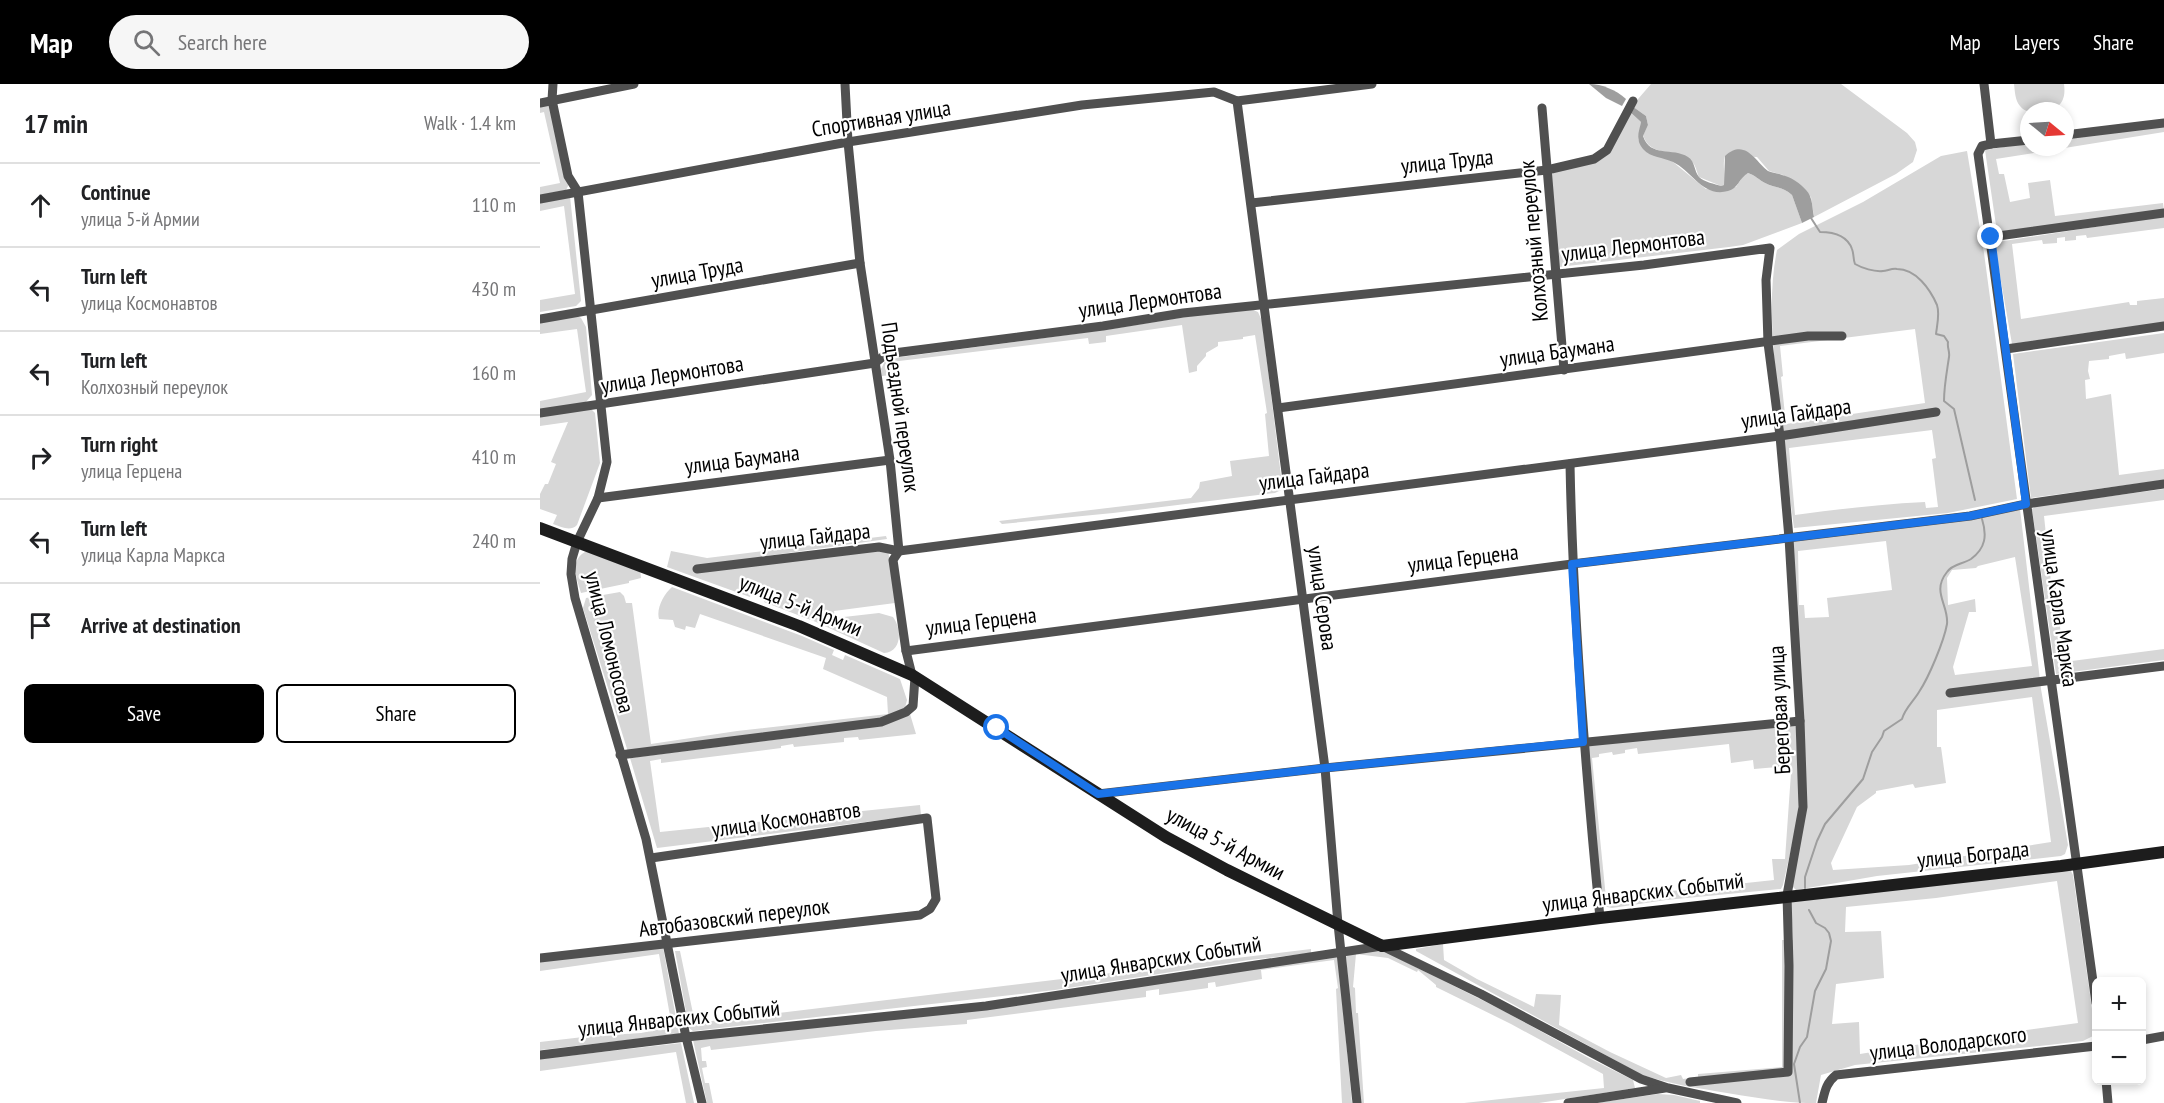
<!DOCTYPE html>
<html lang="en">
<head>
<meta charset="utf-8">
<style>
  body { margin:0; font-family:"PT Sans Narrow",sans-serif; background:#f6f6f6; color:#202124 }
  .controls { position:absolute; right:18px; bottom:18px; display:grid; overflow:hidden; border-radius:9px; box-shadow:0 3px 9px #0003 }
  .controls button { width:54px; height:54px; display:grid; place-items:center; padding:0; border:0; border-bottom:2px solid #e0e0e0; background:#fff; color:#202124; font:30px sans-serif }
  .compass { position:absolute; left:1480px; top:18px; width:54px; height:54px; border-radius:50%; background:#fff; box-shadow:0 3px 9px #0003; rotate:108deg }
  .stop { position:absolute; width:18px; height:18px; margin:-14px; border:4px solid #1a73e8; border-radius:50%; background:#fff }
  .stop.end { background:#1a73e8; border-color:#fff; box-shadow:0 2px 6px #0008 }
  .list { margin:0; padding:0; list-style:none }
  h2 { display:flex; justify-content:space-between; align-items:center; height:78px; margin:0; padding:0 24px; font-size:26px }
  h2 small { font-size:20px; font-weight:400; color:#757577 }
  .list li { display:grid; grid-template-columns:39px 1fr auto; gap:18px; align-items:center; box-sizing:border-box; height:84px; padding:0 24px; border-top:2px solid #e0e0e0 }
  .list b { display:block; font-size:22px; white-space:nowrap }
  .list p { margin:0; font-size:20px; white-space:nowrap; color:#757577 }
  .list em { font-size:20px; font-style:normal; color:#757577 }
  .actions { display:flex; gap:12px; padding:18px 24px }
  .actions a { flex:1; padding:14px 0; border:2px solid #000; border-radius:9px; text-align:center; font-size:21px; color:#000 }
  .actions .main { background:#000; color:#fff }
  .icon { flex:none; width:33px; height:33px; fill:none; stroke:currentColor; stroke-width:2; stroke-linecap:round; stroke-linejoin:round }
  .map { position:relative; flex:none; width:1624px; height:1019px; overflow:hidden }
  header { display:flex; align-items:center; gap:36px; box-sizing:border-box; height:84px; padding:0 30px; background:#000; color:#fff }
  header strong { font-size:28px }
  nav { display:flex; gap:33px; margin-inline-start:auto; font-size:21px }
  .search { width:420px; height:54px; background:#f6f6f6; display:flex; align-items:center; gap:15px; box-sizing:border-box; padding:0 21px; border-radius:33px; color:#757577; font-size:22px }
  main { display:flex }
  aside { flex:1; background:#fff }
  .map>svg:first-child { display:block }
  .green { fill:#d7d7d7; fill-rule:evenodd }
  .water { fill:#9e9e9e }
  .lines { fill:none; stroke-linecap:round; stroke-linejoin:round }
  .stream { stroke:#9e9e9e; stroke-width:2 }
  .street { stroke:#505050; stroke-width:9 }
  .secondary { stroke:#1d1d1d; stroke-width:12 }
  .route { stroke:#1a73e8; stroke-width:8 }
  .labels { text-anchor:middle; stroke-width:4.5; stroke-linejoin:round; paint-order:stroke }
  .street-label { font-size:22px; fill:#000; stroke:#fff }
</style>
</head>
<body>
<header>
<strong>Map</strong>
<div class="search"><svg class="icon" aria-label="search" viewBox="0 0 24 24"><circle cx="10" cy="10" r="6"/><path d="M15 15l6 6"/></svg>Search here</div>
<nav><a>Map</a><a>Layers</a><a>Share</a></nav>
</header>
<main>
<aside>
<h2>17 min<small>Walk · 1.4 km</small></h2>
<ul class="list">
<li><svg class="icon" aria-label="ahead" viewBox="0 0 24 24"><path d="M12 20V5M6 11l6-6 6 6"/></svg><div><b>Continue</b><p>улица 5-й Армии</p></div><em>110 m</em></li>
<li><svg class="icon" aria-label="left" viewBox="0 0 24 24"><path d="M17 20v-9H6M10 6l-5 5 5 5"/></svg><div><b>Turn left</b><p>улица Космонавтов</p></div><em>430 m</em></li>
<li><svg class="icon" aria-label="left" viewBox="0 0 24 24"><path d="M17 20v-9H6M10 6l-5 5 5 5"/></svg><div><b>Turn left</b><p>Колхозный переулок</p></div><em>160 m</em></li>
<li><svg class="icon" aria-label="right" viewBox="0 0 24 24"><path d="M7 20v-9h11M14 6l5 5-5 5"/></svg><div><b>Turn right</b><p>улица Герцена</p></div><em>410 m</em></li>
<li><svg class="icon" aria-label="left" viewBox="0 0 24 24"><path d="M17 20v-9H6M10 6l-5 5 5 5"/></svg><div><b>Turn left</b><p>улица Карла Маркса</p></div><em>240 m</em></li>
<li><svg class="icon" aria-label="arrive" viewBox="0 0 24 24"><path d="M6 21V4h12l-3 4 3 4H6"/></svg><div><b>Arrive at destination</b></div></li>
</ul>
<div class="actions"><a class="main">Save</a><a>Share</a></div>
</aside>
<div class="map">
<svg width="1624" height="1019" viewBox="0 0 1624 1019">
  <rect width="100%" height="100%" fill="#fff"/>
  <g class="green">
    <path d="M1111,0H1301L1367,49L1375,58L1377,66L1373,78L1356,90L1274,133L1271,113L1243,91L1229,87L1217,73L1185,72C1182,82 1186,91 1184,101L1181,102L1159,93C1157,89 1156,82 1153,79C1139,63 1110,75 1103,51L1108,41L1106,32L1092,22Z"/>
    <path d="M1474,0H1524C1527,22 1515,27 1496,27C1489,27 1486,29 1480,22C1475,16 1475,8 1474,0Z"/>
    <path d="M9,18L29,100L26,106L0,111V103L20,99L4,28L0,29V20Z"/>
    <path d="M1089,27L1101,38L1098,56L1133,78L1166,105L1196,103L1203,92L1208,89C1215,91 1219,96 1225,99C1234,104 1242,102 1252,111L1262,139L1203,161L1189,163L1019,183L1011,92L1015,86L1062,74Z"/>
    <path d="M1624,39V48L1456,75L1459,90H1464L1470,118L1490,114L1488,99L1510,96L1515,132L1623,119L1624,127L1457,148L1445,66L1489,59V63H1525V54Z"/>
    <path d="M1427,67L1444,169L1477,415L1408,429L1254,444C1247,391 1240,339 1235,285C1232,246 1229,205 1237,166L1259,150L1323,118L1401,72ZM1375,245L1385,319L1246,340L1241,293L1243,292L1240,262ZM1392,346L1396,374L1392,375L1398,423L1386,424L1385,418C1342,420 1299,425 1255,431L1249,364Z"/>
    <path d="M30,112L41,217L36,222L0,228V216L35,210L24,122L0,127V118Z"/>
    <path d="M1624,132V144L1547,154L1546,151L1536,152V156L1525,157V153L1517,154V159L1503,160L1502,156L1472,160L1481,235L1589,218L1590,221H1597V217L1624,214V238L1472,260L1455,163L1458,158Z"/>
    <path d="M711,225L718,228L722,237L742,400L741,406L735,409L573,429L462,440L459,437L651,414L659,404L660,398L692,392L690,377L729,372L725,330L727,329L715,251L703,253V255L678,258V262L666,269V272L657,282V287L649,289L642,241L566,252V258L549,260L548,254L351,278L352,291L342,292L341,285L346,275L571,245L682,227Z"/>
    <path d="M31,228L41,234L46,243L52,311L45,319L0,326V317L46,308L37,245L0,250V234Z"/>
    <path d="M1624,249V269L1586,275L1585,269L1569,272V275L1549,277L1548,287L1550,295L1545,296L1546,315L1571,310L1579,391L1624,385V396L1491,414L1473,270Z"/>
    <path d="M51,325L55,329L60,379L37,441C30,448 22,443 13,440L17,431L0,425V410L5,400H8L16,380L11,378L28,338L0,342V333Z"/>
    <path d="M1624,405V416L1504,432L1511,498H1515L1524,578L1624,565V576L1516,590L1492,425L1496,422Z"/>
    <path d="M1480,425L1501,605L1528,761L1525,770L1521,772L1337,792L1256,806L1253,803V794L1266,726L1250,457ZM1346,457L1352,506L1287,514L1289,533L1265,534L1264,521H1259L1258,467ZM1475,473L1492,582L1415,591L1413,583L1429,528H1436L1435,515L1408,521L1407,494L1412,486L1436,484L1438,482ZM1492,613L1511,758L1369,781L1293,786L1291,779L1317,723L1336,709V707L1373,700L1375,704L1406,699L1401,663H1397V626Z"/>
    <path d="M346,452L347,455L226,472L227,480L348,465L355,519L294,527L295,534L339,529L353,533C362,545 362,568 344,569L276,538L224,518L225,512L212,507L210,513L127,483L131,467L167,474Z"/>
    <path d="M45,468H53L100,485L101,494L89,497V499L41,509C37,495 29,477 45,468Z"/>
    <path d="M132,503L262,552L294,566L292,571L303,576L305,571L360,595L367,616L365,624L347,635L88,668L43,524L46,514L80,508L84,512L86,519H92L111,660L197,647L348,630L347,613L283,585L286,574L160,530L155,544L146,542L145,546L135,543L133,536L119,535C116,524 124,510 132,503Z"/>
    <path d="M370,630L376,650L319,656L318,653L304,654V658L254,663L253,660L241,662V664L121,679V675L110,677L120,748L380,721L381,731L117,764L90,674L288,649Z"/>
    <path d="M1256,640L1259,713L1258,734L1243,801L1241,805L1126,816L1072,824L1062,822L1045,662ZM1189,660L1191,679L1213,676L1214,685L1248,682V688L1251,689L1245,775H1232L1234,796L1066,814L1052,674L1059,673V670L1072,668L1073,671L1085,669V666L1097,664L1098,670Z"/>
    <path d="M1530,785L1533,791L1555,946L1553,952L1543,957L1509,961L1315,981L1281,991L1276,1019C1246,1019 1217,1014 1187,1009C1158,1004 1128,1000 1100,990L876,867V865L903,860L904,876L937,895L994,923L996,910L1021,911L1019,941L1070,968L1126,994L1141,991L1143,995L1158,993V990L1242,983V856H1253L1251,819L1254,817ZM1517,797L1538,939L1375,961L1320,970L1319,938L1292,940L1296,900L1344,894L1341,847L1305,848L1306,823L1396,814Z"/>
    <path d="M123,863L139,950L0,966V958L52,952L101,949L132,943L119,870L0,887V878Z"/>
    <path d="M771,865V869L709,876L515,906L153,947L149,944L135,867H140L155,939Z"/>
    <path d="M811,865L846,868L964,927L1047,973L1093,996L1095,1004L999,1019H924L1064,1004L1063,990L971,940L896,903V901L878,886L877,888L848,874L816,870L813,903L815,904L816,929H818L824,1019H819L806,873Z"/>
    <path d="M794,871L798,873L812,1019H802L796,905L798,904L794,876L721,886L722,895L676,903L675,898L668,899V904L619,911V905L606,907V913L427,936V940L336,947L171,966L170,962L161,964L162,977H166L167,983L162,984L165,999H169L173,1019H167L153,956L446,925Z"/>
    <path d="M141,959L154,1019H146L136,968L0,987V975Z"/>
    <path d="M1118,1010L1134,1011L1160,1017V1019H1056Z"/>
  </g>
  <g class="water">
    <path d="M1049,0C1062,0 1076,6 1086,15L1082,22L1066,14Z"/>
    <path d="M1092,22L1106,32L1108,41L1103,52C1110,74 1133,63 1148,73C1155,77 1154,87 1159,93C1164,98 1175,100 1181,102L1184,101L1185,72C1205,54 1215,77 1228,87C1232,89 1238,89 1242,91C1251,93 1260,99 1266,106C1273,113 1272,124 1274,133L1262,139L1252,111C1242,102 1234,104 1225,99C1219,96 1215,91 1208,89C1199,94 1198,105 1188,107C1163,114 1152,87 1133,78C1123,73 1111,74 1103,65C1095,55 1099,48 1101,38L1089,27Z"/>
  </g>
  <g class="lines">
    <g class="stream">
      <path d="M1271,134L1280,148C1292,148 1307,151 1312,165C1314,170 1313,175 1315,180C1322,184 1334,188 1343,187C1347,187 1352,184 1357,185C1376,185 1390,205 1397,221C1400,230 1397,241 1396,250L1404,252L1408,258C1407,264 1410,267 1409,273C1407,287 1404,302 1404,317L1414,325L1435,416"/>
      <path d="M1265,804V793L1277,757L1285,740L1323,695L1332,668L1342,653L1344,647L1362,635C1365,624 1373,618 1379,608C1389,593 1404,557 1407,540C1409,521 1391,508 1407,488C1412,480 1423,480 1431,475C1446,464 1447,451 1442,435"/>
      <path d="M1260,1019L1254,980L1260,963L1267,953L1275,907L1286,885L1291,857L1289,849L1285,844L1276,839L1269,826"/>
    </g>
    <g class="street">
      <path d="M13,0L12,16L28,92L38,108L67,378L58,414L37,458L32,475L31,490L35,514L106,755L146,953L162,1019"/>
      <path d="M305,0L308,58L320,179L350,376L359,467L353,476L366,567L372,591"/>
      <path d="M1444,0L1451,60L1442,62L1438,70L1556,919"/>
      <path d="M697,17L785,684L798,840L817,1019"/>
      <path d="M0,19L94,0"/>
      <path d="M1002,24L1024,286"/>
      <path d="M1525,51L1624,39"/>
      <path d="M1451,60L1489,56"/>
      <path d="M0,115L308,58L542,21L674,8L697,17L832,0"/>
      <path d="M711,119L1007,86L1054,75L1067,66L1093,17"/>
      <path d="M1451,153L1624,129"/>
      <path d="M0,235L320,179"/>
      <path d="M1466,265L1624,242"/>
      <path d="M738,324L1268,252H1302"/>
      <path d="M0,329L335,279L346,270L563,242L643,229L1104,181L1230,164L1226,196L1228,259L1240,352L1249,454L1260,637L1263,723L1247,811L1249,882L1248,988L1150,998"/>
      <path d="M1030,380C1033,532 1045,682 1060,834"/>
      <path d="M58,414L350,376"/>
      <path d="M157,485L339,463L359,467L1240,352L1396,328"/>
      <path d="M366,567L1032,480L1430,432L1486,420L1624,400"/>
      <path d="M1410,609L1624,582"/>
      <path d="M80,671L341,638L366,628L373,622L375,593"/>
      <path d="M558,710L785,684L1260,637"/>
      <path d="M0,874L380,831L390,825L396,815L387,734L111,774"/>
      <path d="M1602,956L1624,952"/>
      <path d="M0,971L146,953L446,922L842,862L941,910L1101,995L1128,1004L1197,1019"/>
      <path d="M1566,996L1568,1019"/>
      <path d="M1028,1019L1125,1004"/>
      <path d="M1282,1019C1285,1007 1286,999 1296,991L1556,962"/>
    </g>
    <path class="secondary" d="M0,444L259,542L372,591L626,753L687,786L842,862L1060,834L1521,782L1624,768"/>
  </g>
  <g class="lines">
    <path class="route" d="M457,644L558,710L785,684L1043,658L1032,480L1430,432L1486,420L1451,153"/>
  </g>
  <g class="labels">
    <g class="street-label">
      <text transform="translate(341 34) rotate(-9)" y="8">Спортивная улица</text>
      <text transform="translate(907 77) rotate(-6)" y="8">улица Труда</text>
      <text transform="translate(993 157) rotate(-95)" y="8">Колхозный переулок</text>
      <text transform="translate(1093 161) rotate(-7)" y="8">улица Лермонтова</text>
      <text transform="translate(157 188) rotate(-10)" y="8">улица Труда</text>
      <text transform="translate(610 216) rotate(-8)" y="8">улица Лермонтова</text>
      <text transform="translate(1017 267) rotate(-8)" y="8">улица Баумана</text>
      <text transform="translate(132 290) rotate(-9)" y="8">улица Лермонтова</text>
      <text transform="translate(361 323) rotate(82)" y="8">Подъездной переулок</text>
      <text transform="translate(1256 329) rotate(-8)" y="8">улица Гайдара</text>
      <text transform="translate(202 375) rotate(-7)" y="8">улица Баумана</text>
      <text transform="translate(774 392) rotate(-7)" y="8">улица Гайдара</text>
      <text transform="translate(275 452) rotate(-6)" y="8">улица Гайдара</text>
      <text transform="translate(923 474) rotate(-7)" y="8">улица Герцена</text>
      <text transform="translate(783 514) rotate(82)" y="8">улица Серова</text>
      <text transform="translate(261 521) rotate(22)" y="8">улица 5-й Армии</text>
      <text transform="translate(1520 524) rotate(82)" y="8">улица Карла Маркса</text>
      <text transform="translate(441 537) rotate(-7)" y="8">улица Герцена</text>
      <text transform="translate(70 558) rotate(76)" y="8">улица Ломоносова</text>
      <text transform="translate(1239 626) rotate(-93)" y="8">Береговая улица</text>
      <text transform="translate(246 735) rotate(-8)" y="8">улица Космонавтов</text>
      <text transform="translate(686 759) rotate(28)" y="8">улица 5-й Армии</text>
      <text transform="translate(1433 770) rotate(-6)" y="8">улица Бограда</text>
      <text transform="translate(1103 808) rotate(-7)" y="8">улица Январских Событий</text>
      <text transform="translate(194 833) rotate(-7)" y="8">Автобазовский переулок</text>
      <text transform="translate(621 875) rotate(-9)" y="8">улица Январских Событий</text>
      <text transform="translate(139 934) rotate(-6)" y="8">улица Январских Событий</text>
      <text transform="translate(1408 959) rotate(-7)" y="8">улица Володарского</text>
    </g>
  </g>
</svg>
<div class="controls">
<button>+</button>
<button>−</button>
</div>
<svg class="compass" viewBox="-18 -18 36 36"><path d="M0-13l5 13h-10z" fill="#e53935"/><path d="M0 13l5-13h-10z" fill="#757577"/></svg>
<div class="stop" style="left:457px;top:644px"></div>
<div class="stop end" style="left:1451px;top:153px"></div>
</div>
</main>
</body>
</html>
